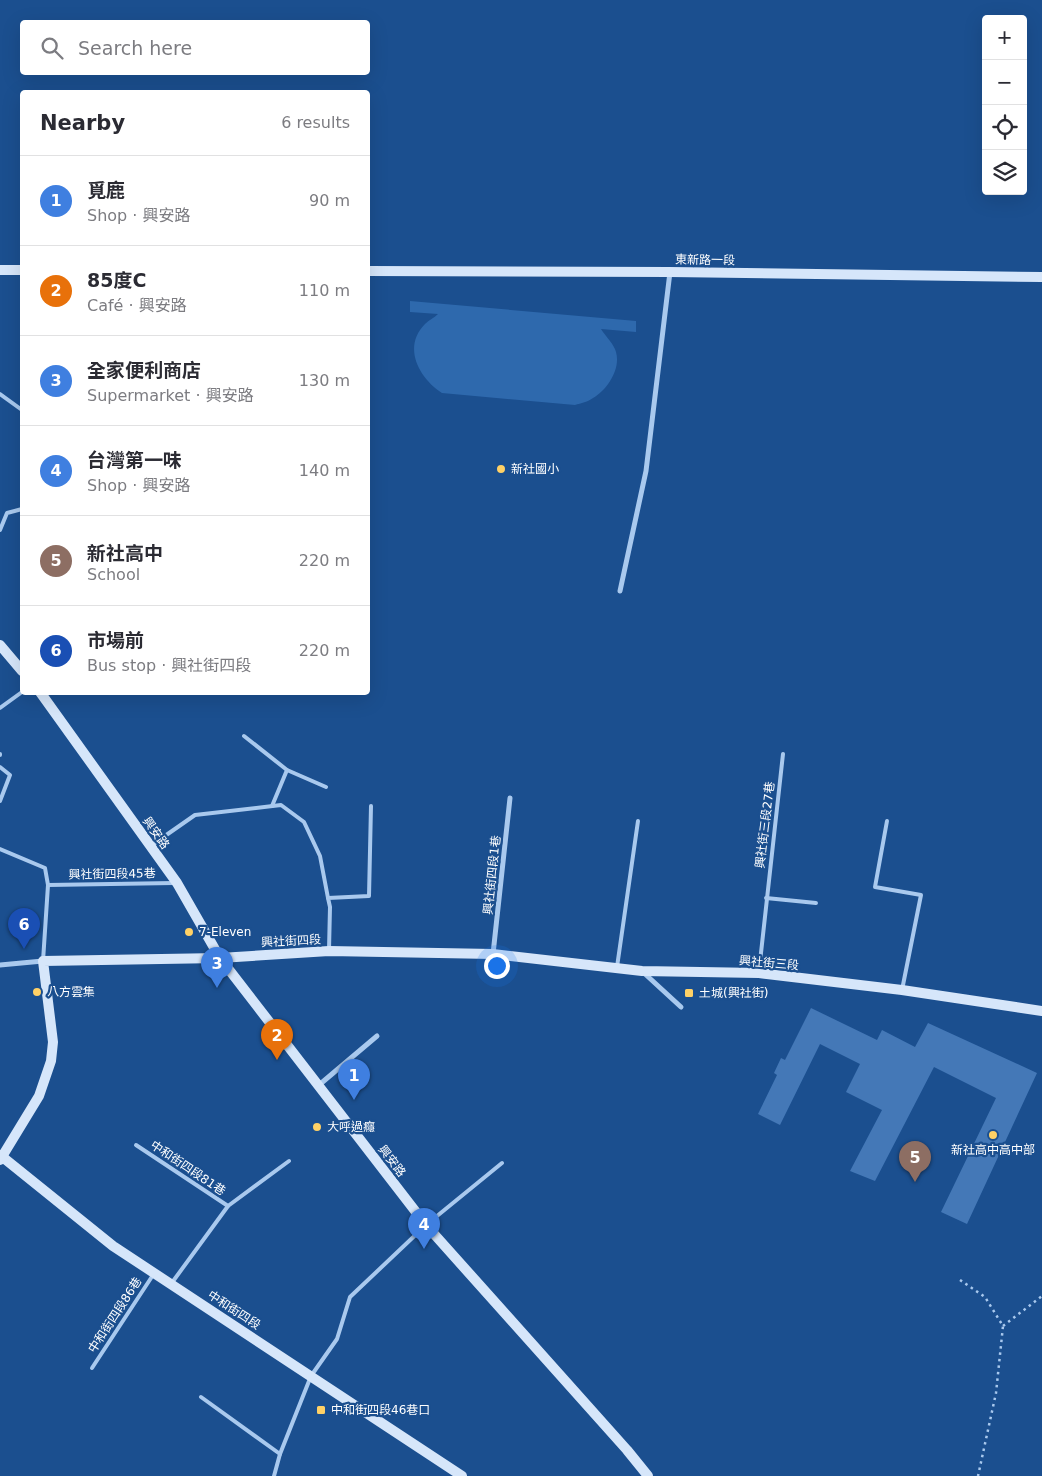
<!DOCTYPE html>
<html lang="en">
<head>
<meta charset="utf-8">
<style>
  body { margin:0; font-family:"DejaVu Sans","Noto Sans TC",sans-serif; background:#f2f2f3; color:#2b2b33 }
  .controls { position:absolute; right:15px; top:15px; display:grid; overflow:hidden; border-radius:5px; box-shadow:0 5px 20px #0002 }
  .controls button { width:45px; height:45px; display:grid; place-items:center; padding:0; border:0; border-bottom:1px solid #e1e1e2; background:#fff; color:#2b2b33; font:25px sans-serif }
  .you { position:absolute; left:496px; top:965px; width:18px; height:18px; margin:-12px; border:4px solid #fff; border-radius:50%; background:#1a73e8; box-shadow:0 0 0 8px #1a73e833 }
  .badge { display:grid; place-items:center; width:32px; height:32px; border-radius:50%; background:#8a764a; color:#fff; font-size:16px; font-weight:700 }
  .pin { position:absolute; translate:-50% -41px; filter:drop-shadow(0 1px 2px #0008) }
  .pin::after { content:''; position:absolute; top:26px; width:18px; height:15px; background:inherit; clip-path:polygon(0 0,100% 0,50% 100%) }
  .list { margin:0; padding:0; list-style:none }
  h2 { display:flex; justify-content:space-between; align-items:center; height:65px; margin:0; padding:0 20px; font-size:21px }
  h2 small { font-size:16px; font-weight:400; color:#7c7c81 }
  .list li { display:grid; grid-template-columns:32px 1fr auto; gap:15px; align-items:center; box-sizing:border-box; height:90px; padding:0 20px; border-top:1px solid #e1e1e2 }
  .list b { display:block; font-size:19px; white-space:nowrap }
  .list p { margin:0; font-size:16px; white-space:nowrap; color:#7c7c81 }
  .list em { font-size:16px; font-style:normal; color:#7c7c81 }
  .icon { flex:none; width:28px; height:28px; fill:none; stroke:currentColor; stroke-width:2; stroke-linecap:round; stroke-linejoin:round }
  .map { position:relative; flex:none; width:1042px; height:1476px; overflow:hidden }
  .search { position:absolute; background:#fff; box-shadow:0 5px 20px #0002; left:20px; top:20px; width:350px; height:55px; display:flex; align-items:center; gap:12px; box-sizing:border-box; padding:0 18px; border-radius:5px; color:#7c7c81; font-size:19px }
  .panel { position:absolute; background:#fff; box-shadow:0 5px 20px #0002; left:20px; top:90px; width:350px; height:605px; border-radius:5px }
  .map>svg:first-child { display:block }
  .green { fill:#2e69ad }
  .building { fill:#4478b7 }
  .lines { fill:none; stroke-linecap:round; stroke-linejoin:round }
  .path { stroke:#a9c9ee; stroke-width:2.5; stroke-dasharray:2.5 4; stroke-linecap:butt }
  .lane { stroke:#a9c9ee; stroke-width:4 }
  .street { stroke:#a9c9ee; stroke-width:5 }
  .secondary { stroke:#d6e6fa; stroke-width:10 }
  .poi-dot { fill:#ffd166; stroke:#1b4f8f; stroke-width:2 }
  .labels { text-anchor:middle; stroke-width:4.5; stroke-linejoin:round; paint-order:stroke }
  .street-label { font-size:12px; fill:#fff; stroke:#1b4f8f }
  .poi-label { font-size:12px; fill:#fff; stroke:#1b4f8f; text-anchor:start }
</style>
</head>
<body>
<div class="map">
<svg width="1042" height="1476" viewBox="0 0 1042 1476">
  <rect width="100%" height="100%" fill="#1b4f8f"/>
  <path class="green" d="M410,301L636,321V332L601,329C606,337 614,344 616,352C621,369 607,390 593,398C588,402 581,403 575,405L442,393C419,378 402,347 425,324C429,320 434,318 438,314L410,312Z"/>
  <path class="building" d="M811,1008L877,1040L882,1030L915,1047L928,1023L1037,1073L967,1224L941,1212L996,1098L934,1067L875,1181L850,1171L882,1110L846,1092L860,1064L820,1044L780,1125L758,1114L777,1075L774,1073L781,1058L785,1060Z"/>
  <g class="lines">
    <g class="path">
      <path d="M960,1280L985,1297L1003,1326L996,1393L978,1476"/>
      <path d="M1003,1326L1042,1296"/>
    </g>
    <g class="lane">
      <path d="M0,394L22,410"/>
      <path d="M0,530L7,513L22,509"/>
      <path d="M0,708L22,692"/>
      <path d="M244,736L287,770L326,787"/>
      <path d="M0,754V755"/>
      <path d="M0,767L10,775L0,801"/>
      <path d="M272,806L287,770"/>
      <path d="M887,821L875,887L921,895L902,990"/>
      <path d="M152,845L195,815L281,805L304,822L320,856L328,898"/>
      <path d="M0,849L45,868L48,885L43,961"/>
      <path d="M48,885L174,883"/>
      <path d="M766,898L816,903"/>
      <path d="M329,950L330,907L328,898L369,896L371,806"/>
      <path d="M617,967L638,821"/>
      <path d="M759,971L783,754"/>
      <path d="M136,1145L228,1206"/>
      <path d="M171,1284L228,1206L289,1161"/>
      <path d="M92,1368L153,1275"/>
      <path d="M201,1397L280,1454"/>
      <path d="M274,1476L280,1454L311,1376L337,1339L350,1297L426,1225L502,1163"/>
    </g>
    <g class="street">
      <path d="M620,591L646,471L670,272"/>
      <path d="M493,954L510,798"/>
      <path d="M0,965L43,961"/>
      <path d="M644,973L681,1007"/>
      <path d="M319,1085L377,1036"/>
    </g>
    <g class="secondary">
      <path d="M0,270H22"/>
      <path d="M368,271L670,272L1042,277"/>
      <path d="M0,645L22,671"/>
      <path d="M40,692L177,883L220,958L426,1225L627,1450L648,1476"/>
      <path d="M0,1155L113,1246L462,1476"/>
      <path d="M0,1160L39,1096L51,1061L53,1042L43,961L220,958L329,951L493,954L642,971L759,973L902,990L1042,1011"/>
    </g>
  </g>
  <g class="poi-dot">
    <circle cx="501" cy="469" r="5"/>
    <circle cx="189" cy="932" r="5"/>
    <circle cx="37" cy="992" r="5"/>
    <rect x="684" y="988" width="10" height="10" rx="2.5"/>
    <circle cx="317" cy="1127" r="5"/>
    <circle cx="993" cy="1135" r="5"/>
    <rect x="316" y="1405" width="10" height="10" rx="2.5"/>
  </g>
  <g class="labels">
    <g class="street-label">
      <text transform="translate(705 260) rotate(1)" y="4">東新路一段</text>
      <text transform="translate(765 825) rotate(-83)" y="4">興社街三段27巷</text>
      <text transform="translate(156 833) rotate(54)" y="4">興安路</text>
      <text transform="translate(112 874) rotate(-1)" y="4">興社街四段45巷</text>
      <text transform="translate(492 875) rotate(-84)" y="4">興社街四段1巷</text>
      <text transform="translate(291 941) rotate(-3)" y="4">興社街四段</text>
      <text transform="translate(769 963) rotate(5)" y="4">興社街三段</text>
      <text transform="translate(392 1161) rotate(52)" y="4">興安路</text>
      <text transform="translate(188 1168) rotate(34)" y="4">中和街四段81巷</text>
      <text transform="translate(234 1310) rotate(33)" y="4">中和街四段</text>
      <text transform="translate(115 1315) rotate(-57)" y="4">中和街四段86巷</text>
    </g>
    <g class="poi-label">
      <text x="511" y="473">新社國小</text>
      <text x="199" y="936">7-Eleven</text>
      <text x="47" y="996">八方雲集</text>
      <text x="699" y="997">土城(興社街)</text>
      <text x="327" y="1131">大呼過癮</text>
      <text x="993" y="1154" text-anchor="middle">新社高中高中部</text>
      <text x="331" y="1414">中和街四段46巷口</text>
    </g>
  </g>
</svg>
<div class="controls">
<button>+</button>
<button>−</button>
<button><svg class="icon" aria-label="locate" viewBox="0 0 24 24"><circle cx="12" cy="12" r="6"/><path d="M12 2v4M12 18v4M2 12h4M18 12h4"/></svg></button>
<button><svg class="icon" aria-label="layers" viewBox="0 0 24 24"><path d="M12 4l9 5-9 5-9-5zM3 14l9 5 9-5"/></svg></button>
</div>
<div class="you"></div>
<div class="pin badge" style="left:354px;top:1100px;background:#3f7fe0">1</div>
<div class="pin badge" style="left:277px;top:1060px;background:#e8710a">2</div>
<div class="pin badge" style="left:217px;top:988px;background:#3f7fe0">3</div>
<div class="pin badge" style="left:424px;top:1249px;background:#3f7fe0">4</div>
<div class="pin badge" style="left:915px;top:1182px;background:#8d6e63">5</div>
<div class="pin badge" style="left:24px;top:949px;background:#1a4fb4">6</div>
<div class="search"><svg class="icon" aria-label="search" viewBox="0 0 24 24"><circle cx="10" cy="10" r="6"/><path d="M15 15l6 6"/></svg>Search here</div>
<section class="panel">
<h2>Nearby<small>6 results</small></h2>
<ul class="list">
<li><span class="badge" style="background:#3f7fe0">1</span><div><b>覓鹿</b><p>Shop · 興安路</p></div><em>90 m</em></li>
<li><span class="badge" style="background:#e8710a">2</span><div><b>85度C</b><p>Café · 興安路</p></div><em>110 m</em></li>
<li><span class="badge" style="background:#3f7fe0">3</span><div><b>全家便利商店</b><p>Supermarket · 興安路</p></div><em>130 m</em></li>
<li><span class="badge" style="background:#3f7fe0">4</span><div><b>台灣第一味</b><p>Shop · 興安路</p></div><em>140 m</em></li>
<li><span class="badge" style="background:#8d6e63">5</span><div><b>新社高中</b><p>School</p></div><em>220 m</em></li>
<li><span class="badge" style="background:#1a4fb4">6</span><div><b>市場前</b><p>Bus stop · 興社街四段</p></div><em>220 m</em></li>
</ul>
</section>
</div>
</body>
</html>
